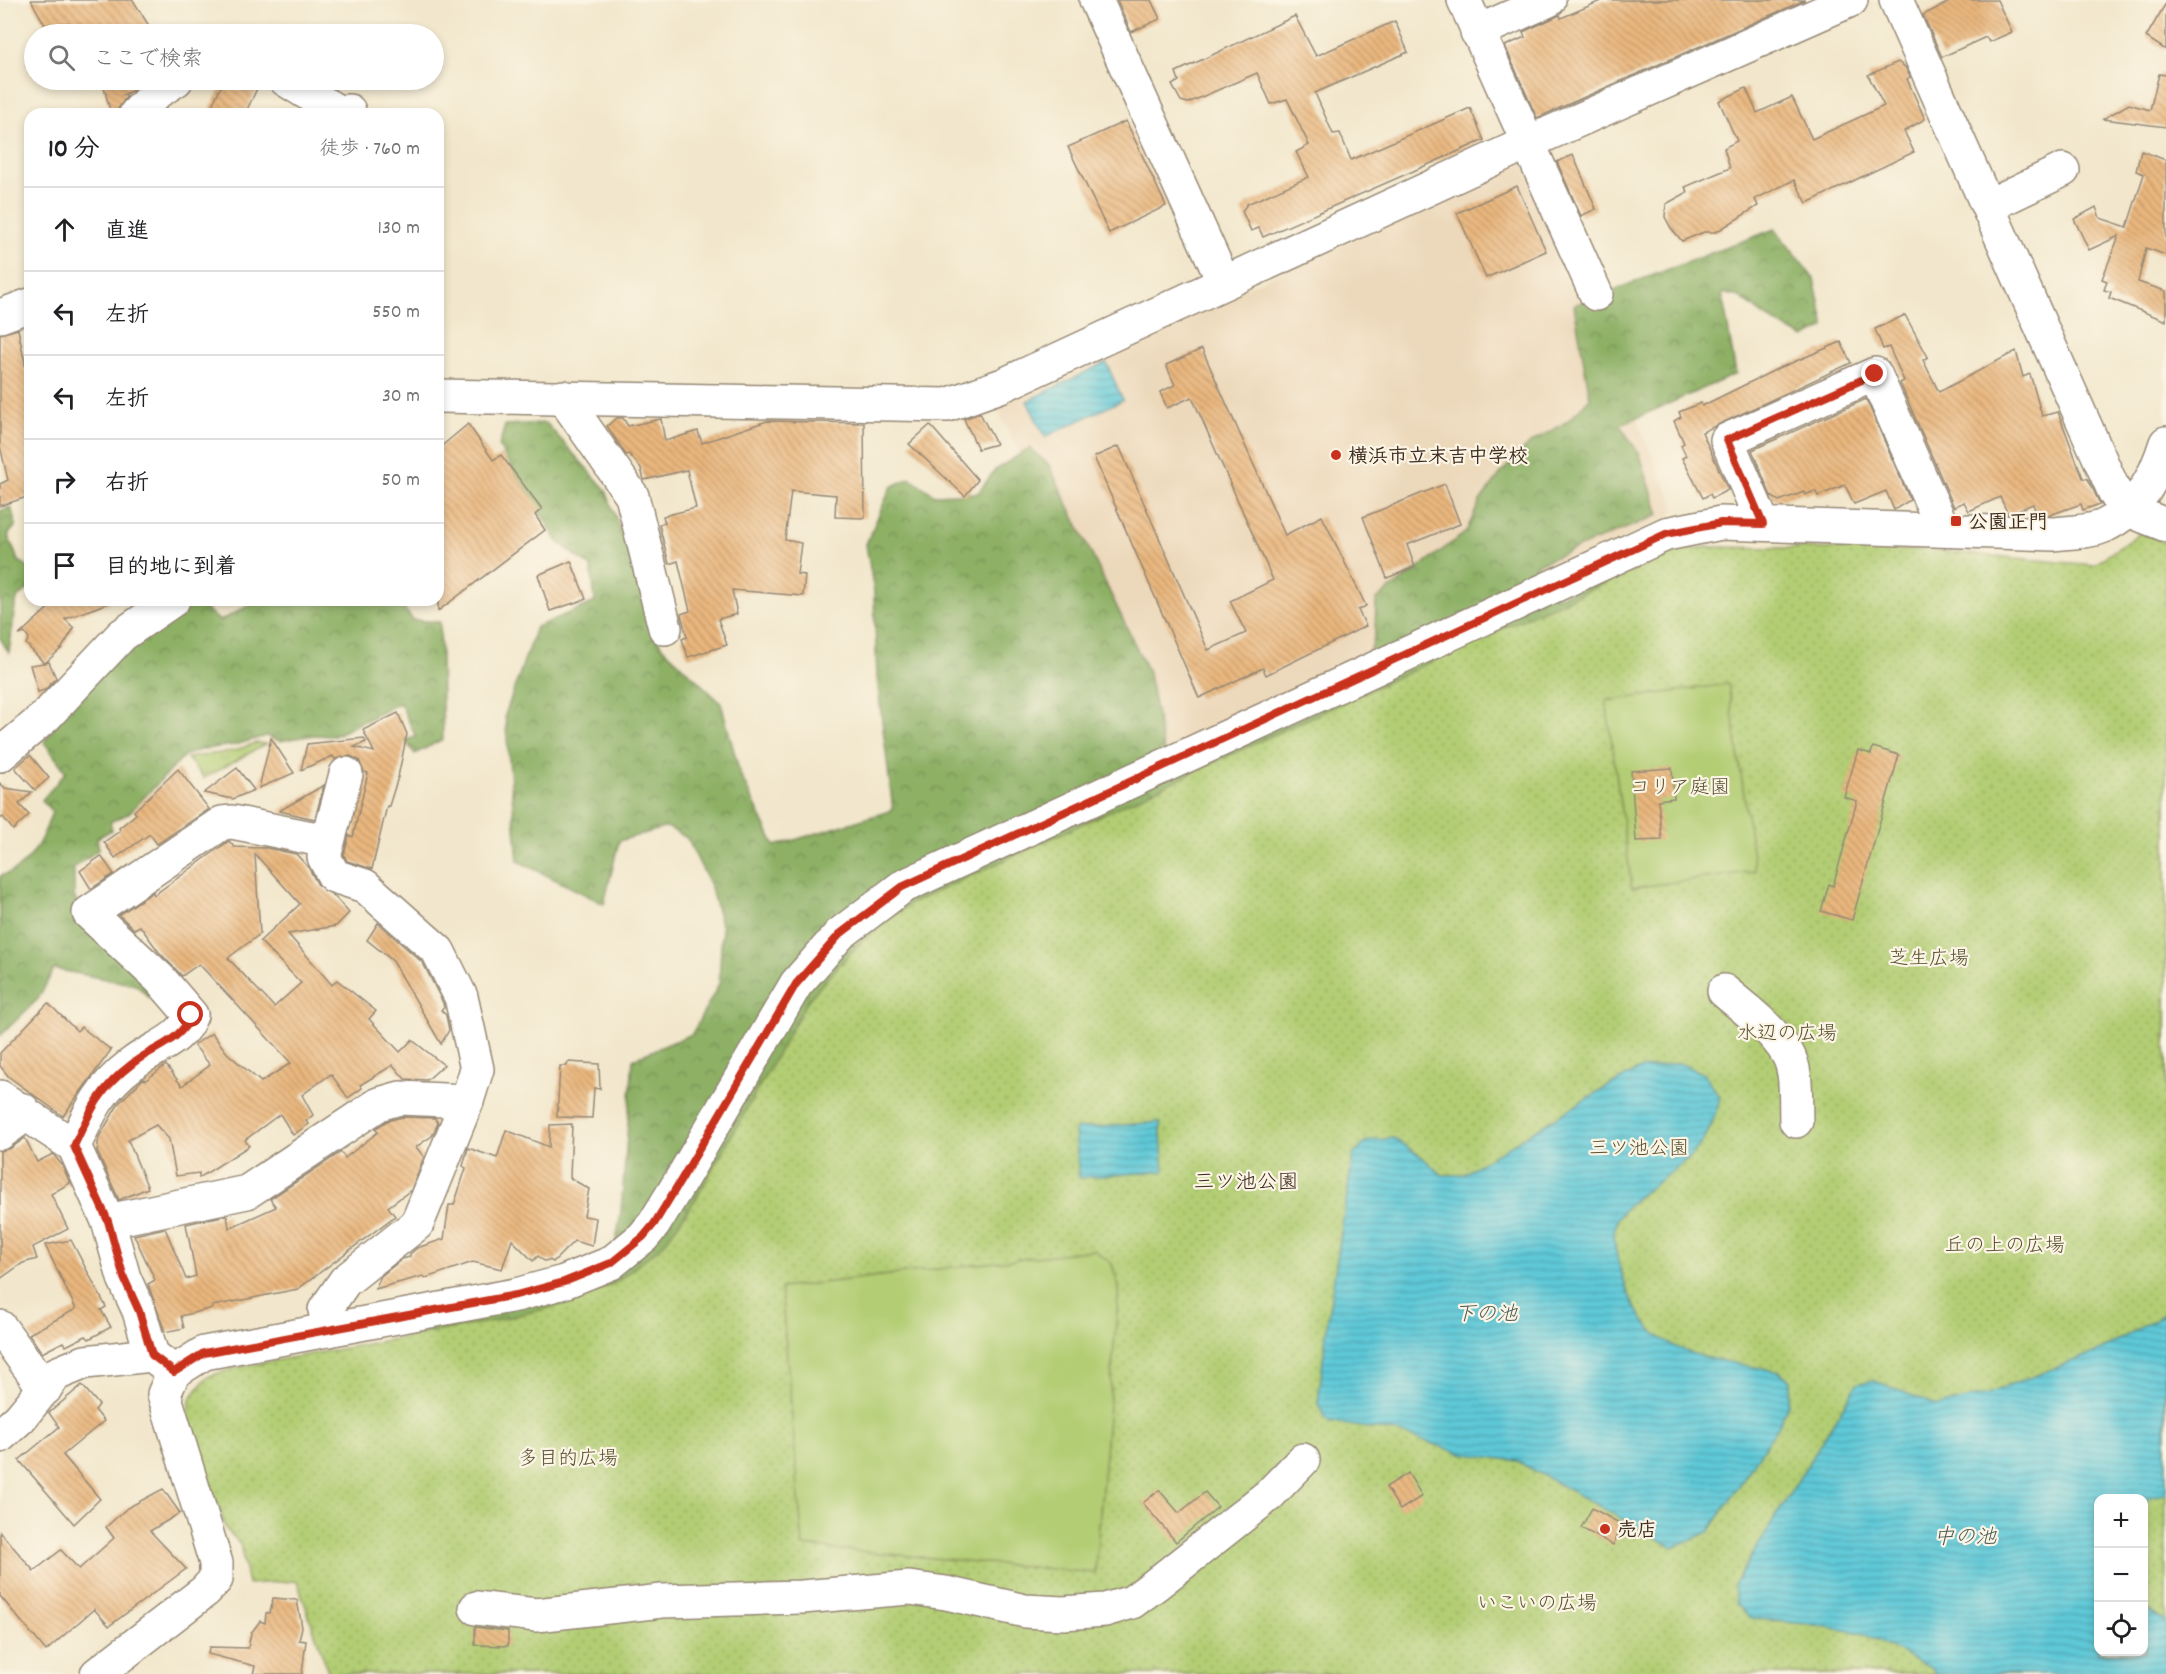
<!DOCTYPE html>
<html lang="ja">
<head>
<meta charset="utf-8">
<style>
  body { margin:0; font-family:Dekko,"Klee One",sans-serif; background:#f6f6f6; color:#202124 }
  .controls { position:absolute; right:18px; bottom:18px; display:grid; overflow:hidden; border-radius:12px; box-shadow:0 3px 9px #0003 }
  .controls button { width:54px; height:54px; display:grid; place-items:center; padding:0; border:0; border-bottom:2px solid #e0e0e0; background:#fff; color:#202124; font:30px sans-serif }
  .stop { position:absolute; width:18px; height:18px; margin:-14px; border:4px solid #c8321e; border-radius:50%; background:#fff }
  .stop.end { background:#c8321e; border-color:#fff; box-shadow:0 2px 6px #0008 }
  .list { margin:0; padding:0; list-style:none }
  h2 { display:flex; justify-content:space-between; align-items:center; height:78px; margin:0; padding:0 24px; font-size:26px }
  h2 small { font-size:20px; font-weight:400; color:#757577 }
  .list li { display:grid; grid-template-columns:39px 1fr auto; gap:18px; align-items:center; box-sizing:border-box; height:84px; padding:0 24px; border-top:2px solid #e0e0e0 }
  .list b { display:block; font-size:22px; white-space:nowrap }
  .list em { font-size:20px; font-style:normal; color:#757577 }
  .icon { flex:none; width:33px; height:33px; fill:none; stroke:currentColor; stroke-width:2; stroke-linecap:round; stroke-linejoin:round }
  .map { position:relative; flex:none; width:2166px; height:1674px; overflow:hidden }
  .search { position:absolute; background:#fff; box-shadow:0 3px 9px #0003; left:24px; top:24px; width:420px; height:66px; display:flex; align-items:center; gap:15px; box-sizing:border-box; padding:0 21px; border-radius:33px; color:#757577; font-size:22px }
  .panel { position:absolute; background:#fff; box-shadow:0 3px 9px #0003; left:24px; top:108px; width:420px; height:498px; border-radius:18px }
  .map>svg:first-child { display:block }
  .built { fill:#ecd8ba }
  .grass { fill:url(#grass-tufts); stroke:#767c48; stroke-width:1.5 }
  .forest { fill:url(#forest-crowns); stroke:#646d42; stroke-width:1.5; fill-rule:evenodd }
  .park { fill:url(#park-dots); stroke:#767c48; stroke-width:1.5; fill-rule:evenodd }
  .garden { fill:#b2cd73; stroke:#767c48; stroke-width:1.5 }
  .water { fill:url(#water-rules); stroke:#4c7a7b; stroke-width:1.5 }
  .building { fill:url(#building-back-hatch); fill-rule:evenodd }
  .lines { fill:none; stroke-linecap:round; stroke-linejoin:round }
  .minor-casing { stroke:#968875; stroke-width:36 }
  .minor { stroke:#fff; stroke-width:33 }
  .route { stroke:#c8321e; stroke-width:8 }
  .poi-dot { fill:#c8321e; stroke:#fcf5e5; stroke-width:2 }
  .labels { text-anchor:middle; stroke-width:4.5; stroke-linejoin:round; paint-order:stroke }
  .poi-label { font-size:20px; font-weight:bold; fill:#3b2a1e; stroke:#fcf5e5; text-anchor:start }
  .park-label { font-size:20px; fill:#595333; stroke:#fcf5e5 }
  .neighbourhood-label { font-size:21px; fill:#3b2a1e; stroke:#fcf5e5 }
  .water-label { font-size:21px; font-style:italic; fill:#465a56; stroke:#fcf5e5 }
</style>
</head>
<body>
<div class="map">
<svg width="2166" height="1674" viewBox="0 0 2166 1674">
  <defs>
    <pattern id="grass-tufts" width="24" height="20" patternUnits="userSpaceOnUse" patternTransform="scale(1.5)"><rect width="24" height="20" fill="#b2cd73"/><path d="M3 7l-1-3M5 7V3M7 7l1-3M15 17l-1-3M17 17v-4M19 17l1-3" fill="none" stroke="#9ab063"/></pattern>
    <pattern id="forest-crowns" width="20" height="18" patternUnits="userSpaceOnUse" patternTransform="scale(1.5)"><rect width="20" height="18" fill="#8db065"/><path d="M2 6a3 3 0 1 1 6 0M12 15a3 3 0 1 1 6 0" fill="none" stroke="#748f53"/></pattern>
    <pattern id="park-dots" width="8" height="8" patternUnits="userSpaceOnUse" patternTransform="scale(1.5)"><rect width="8" height="8" fill="#b2cd73"/><path d="M2 2h.1M6 6h.1" fill="none" stroke="#9ab063" stroke-width="1.8" stroke-linecap="round"/></pattern>
    <pattern id="water-rules" width="6" height="5" patternUnits="userSpaceOnUse" patternTransform="scale(1.5)"><rect width="6" height="5" fill="#5ec9d8"/><path d="M0 2.5h6" fill="none" stroke="#4fa3af"/></pattern>
    <pattern id="building-back-hatch" width="6" height="6" patternUnits="userSpaceOnUse" patternTransform="scale(1.5)"><rect width="6" height="6" fill="#eab77e"/><path d="M-1 5l2 2M0 0l6 6M5-1l2 2" fill="none" stroke="#bf9567"/></pattern>
  </defs>
  <rect width="100%" height="100%" fill="#fcf5e5"/>
  <filter id="ink" filterUnits="userSpaceOnUse"><feTurbulence type="fractalNoise" baseFrequency=".0167" numOctaves="2"/><feDisplacementMap in="SourceGraphic" scale="12" xChannelSelector="R" yChannelSelector="G"/><feConvolveMatrix kernelMatrix="1 2 1 2 8 2 1 2 1" color-interpolation-filters="sRGB"/></filter>
  <filter id="wash" filterUnits="userSpaceOnUse"><feTurbulence type="fractalNoise" baseFrequency=".008" numOctaves="4" result="noise"/><feDisplacementMap in="SourceGraphic" scale="24" xChannelSelector="R" yChannelSelector="G"/><feGaussianBlur stdDeviation="1.35" result="paint"/><feColorMatrix in="noise" values="0 0 0 0 0 0 0 0 0 0 0 0 0 0 0 0 0 1.4 0 .05"/><feComposite in="paint" operator="in"/></filter>
  <g filter="url(#wash)">
    <rect width="100%" height="100%" fill="#f2e7cc"/>
    <path class="built" d="M1523,162L1675,507L1669,519L1162,753L994,402Z"/>
    <path class="grass" d="M256,743L266,744L204,778L187,758L233,751Z"/>
    <g class="forest">
      <path d="M1775,229L1814,279L1825,327L1804,338L1766,317L1740,297L1722,293L1736,374L1620,425L1640,455L1659,515L1535,565L1555,597L1685,556L1928,559L1956,563L1892,729L1862,738L1835,760L1804,950L1779,951L1741,896L1728,684L1606,696L1632,888L1654,903L1650,929L1623,958L1635,1009L1686,1057L1715,1067L1725,1086L1720,1135L1728,1152L1800,1128L1847,1077L1880,1029L1909,1015L1959,951L1976,875L1988,766L2004,738L2069,748L2110,738L2166,641V1314L2101,1350L1988,1394L1938,1406L1873,1380L1857,1384L1734,1585L1736,1603L1749,1618L1815,1625L1862,1633L1931,1668L1936,1674H355L343,1633L388,1626L421,1551L514,1572L709,1533L734,1523L764,1499L816,1496L833,1525L962,1561L1107,1564L1198,1569L1293,1483L1289,1446L1286,1301L1305,1121L1355,1102L1378,1086L1377,1019L1366,1001L1315,1008L1269,1022L1211,1063L1043,1086L1058,1236L1041,1267L811,1298L801,1337L749,1330L585,1339L427,1355L416,1327L521,1304L611,1270L621,1212L633,1059L692,1034L719,984L722,928L710,885L687,838L667,827L619,841L604,904L518,861L505,715L536,627L595,602L591,567L558,542L499,447L505,425L546,423L606,490L661,646L721,703L740,774L775,846L893,810L877,679L874,592L866,544L891,487L910,478L935,495L978,493L995,470L1030,448L1049,465L1149,674L1169,779L1361,689L1375,633L1376,600L1466,532L1480,501L1501,473L1530,443L1568,421L1590,398L1574,305ZM1679,1063L1703,1073L1720,1097C1709,1145 1692,1157 1654,1185C1642,1194 1628,1203 1620,1215C1610,1229 1615,1249 1619,1264C1643,1361 1696,1353 1778,1372L1791,1380L1788,1403L1779,1425L1708,1532L1673,1547L1517,1461L1460,1453L1397,1432L1328,1422L1318,1404L1328,1317L1353,1155L1367,1141L1393,1138L1421,1156L1442,1175H1462L1595,1093L1638,1070Z"/>
      <path d="M11,507L16,525L8,535L18,560L30,568V588L18,597L15,606L9,653L0,638V511Z"/>
      <path d="M195,600L220,621L259,600H397L413,620L440,622L443,739L415,754L405,740L416,737L400,703L334,736L313,735L280,741L266,736L235,745L204,749L185,755L128,814L110,822L112,830L97,838L99,849L74,868V895L84,924L170,1006L164,1012L136,985L54,969L38,999L0,1036V876C30,869 43,839 52,812L42,800L66,772L44,742L79,690L111,654Z"/>
    </g>
    <path class="park" d="M2141,532L2166,543V1674H329L297,1581L248,1584L240,1543L226,1529L189,1420L190,1399L207,1377L234,1368L489,1322L562,1305L615,1283L664,1244L697,1197L808,1000L861,941L910,904L1505,627L1678,551L1707,547L1927,550L2094,565ZM2098,1498H2144V1652H2098Z"/>
    <g class="garden">
      <path d="M1728,684L1755,871L1632,888L1606,701Z"/>
      <path d="M1094,1250L1112,1264L1119,1287L1095,1573L803,1546L781,1288Z"/>
    </g>
    <g class="water">
      <path d="M1106,362L1123,400L1045,437L1027,401Z"/>
      <path d="M1679,1063L1703,1073L1720,1097C1709,1145 1692,1157 1654,1185C1642,1194 1628,1203 1620,1215C1610,1229 1615,1249 1619,1264C1643,1361 1696,1353 1778,1372L1791,1380L1788,1404L1779,1425L1709,1532L1673,1547L1517,1461L1460,1453L1397,1432L1328,1422L1318,1404L1328,1317L1353,1155L1367,1141L1393,1138L1421,1156L1442,1175H1462L1596,1093L1638,1070Z"/>
      <path d="M1160,1122L1164,1171L1079,1178L1075,1129Z"/>
      <path d="M2164,1314L2166,1493L2144,1501V1498H2098V1652H2144V1607L2166,1622V1674H1936L1931,1668L1862,1633L1815,1625L1749,1618L1736,1603L1734,1585L1857,1384L1873,1380L1938,1406L1988,1394L2101,1350Z"/>
    </g>
    <g id="blocks">
      <g class="building">
        <path d="M31,0H133L154,34H76L68,23L45,25Z"/>
        <path d="M1117,0H1151L1160,19L1131,32Z"/>
        <path d="M1603,0H1805L1537,118L1505,46L1525,37L1523,32L1560,15L1561,18Z"/>
        <path d="M1953,0H1997L2012,32L1989,42L1986,37L1942,57L1923,15Z"/>
        <path d="M2166,3V50L2146,37Z"/>
        <path d="M1295,16L1316,56L1395,21L1408,52L1315,93L1333,134L1340,133L1351,160L1470,108L1484,140L1263,237L1259,228L1251,231L1242,211L1247,204L1309,177L1296,152L1309,145L1287,99L1271,104L1257,73L1188,103L1181,101L1172,85L1179,81L1176,72Z"/>
        <path d="M1898,62L1905,67L1910,77L1907,79L1925,119L1904,131L1914,152L1807,203L1794,180L1755,199L1758,206L1716,232H1704L1682,241L1671,228L1665,217L1666,204L1688,192L1685,187L1730,168L1724,148L1737,141L1719,101L1746,88L1757,113L1792,97L1812,139L1884,106L1868,75Z"/>
        <path d="M2159,74L2166,75V127L2103,119L2129,104L2150,110Z"/>
        <path d="M102,80H143L132,91L123,95L127,96L118,109V114H111Z"/>
        <path d="M224,80H261L245,114H208Z"/>
        <path d="M1126,121L1166,206L1109,233L1068,147Z"/>
        <path d="M2141,151L2166,160V255L2146,248L2138,282L2166,291V321L2109,298L2111,292L2104,290L2107,281L2102,279L2119,236L2089,250L2074,219L2096,207L2100,218L2127,227L2144,174L2136,171Z"/>
        <path d="M1573,155L1596,209L1581,216L1557,162Z"/>
        <path d="M1517,186L1546,251L1486,278L1457,213Z"/>
        <path d="M1905,315L1928,357L1923,360L1939,392L2016,351L2023,377L2030,374L2042,416L2058,412L2083,478L2088,479L2100,504L2083,510L2081,504L2050,515L2036,513L2033,504L2008,514L2000,497L1969,511L1964,502L1954,507L1900,383L1904,381L1889,347L1883,349L1875,329Z"/>
        <path d="M18,329L30,388V496L0,506V484L8,480L0,446V334Z"/>
        <path d="M1841,342L1851,363L1702,432L1728,490L1712,498L1710,494L1703,498L1682,458L1686,456L1681,445L1684,443L1674,421L1681,417L1679,412L1701,403L1702,406L1777,369Z"/>
        <path d="M1202,349L1285,535L1322,516L1366,606L1358,610L1366,626L1266,675L1263,668L1199,698L1094,457L1119,446L1208,650L1246,633L1230,601L1273,580L1192,397L1167,408L1160,392L1175,385L1166,365Z"/>
        <path d="M1866,399L1910,500L1894,510L1886,491L1854,504L1845,485L1818,496L1815,491L1805,495L1804,492L1779,501L1771,496L1752,450Z"/>
        <path d="M980,413L996,444L978,449L964,419Z"/>
        <path d="M617,418H623L628,426L661,419L665,441L698,431L702,443L767,421L864,423L865,518L835,517L836,495L791,491L785,540L801,543L797,574L805,575L803,596L732,590L737,614L718,619L727,645L688,657L682,639L687,637L681,614L690,611L678,561L669,564L659,524L665,523L663,516L696,508L687,470L644,480L641,468L629,454L626,455L607,426Z"/>
        <path d="M468,424L493,460L501,455L542,509L535,515L545,530L438,611V449Z"/>
        <path d="M930,425L978,480L965,496L909,444Z"/>
        <path d="M1445,484L1460,524L1407,545L1415,567L1387,578L1363,517Z"/>
        <path d="M571,561L586,599L550,611L538,575Z"/>
        <path d="M57,600H110L111,602L65,619L74,628L62,648L45,663L49,662L56,678L45,690L38,692L30,665L44,663L26,644L29,638L25,633L19,635Z"/>
        <path d="M398,713L407,734L398,777L389,806H387L372,869L347,861L344,855L349,835L353,837L368,773L364,772L359,760L350,756L335,759L333,756L301,770L307,744L364,738L366,742L354,747L374,752L363,730Z"/>
        <path d="M271,738L294,773L259,788Z"/>
        <path d="M1873,747L1899,755L1852,920L1821,911L1829,884L1833,886L1857,801L1844,797L1858,750L1871,754Z"/>
        <path d="M30,755L49,778L35,790L15,768Z"/>
        <path d="M237,768L254,790L233,799L204,793Z"/>
        <path d="M1672,768L1674,798L1658,800L1662,840L1636,841L1631,771Z"/>
        <path d="M178,769L209,809L157,844L150,834L115,858L104,842L120,831L119,828L136,814L134,811Z"/>
        <path d="M0,783L5,788L32,792L19,804L29,815L13,830L3,817L0,819Z"/>
        <path d="M324,785L315,819L279,811Z"/>
        <path d="M229,841L234,847L267,848L296,854L308,867L318,885L334,896L349,913L336,926L288,934L332,985L337,980L376,1011L369,1019L400,1052L412,1040L444,1065L427,1080L405,1079L393,1065L360,1085L362,1088L348,1098L331,1074L302,1095L313,1115L306,1121L309,1124L293,1135L280,1114L245,1140L249,1146L199,1178V1173L176,1176L169,1139L156,1125L128,1140L148,1188L119,1200L97,1151L99,1137L119,1103L143,1079L146,1080L166,1065L182,1086L210,1065L194,1045L212,1033L227,1053L261,1082L291,1063L199,964L182,976L159,952L140,926L134,929L119,915L153,892L154,895ZM255,854L300,904L260,941L301,983L274,1007L228,958L260,934Z"/>
        <path d="M101,856L114,874L91,889L80,871Z"/>
        <path d="M378,923L423,963L443,1003L444,1008L441,1010L446,1015L449,1030L441,1044L393,961L367,940Z"/>
        <path d="M48,1003L77,1031L81,1027L111,1050L63,1116L9,1077L0,1066V1053Z"/>
        <path d="M568,1062L599,1064L600,1089L594,1088L592,1118L557,1117L560,1066H567Z"/>
        <path d="M402,1117L435,1118L438,1123L432,1136L416,1147L424,1157L411,1190L388,1207L395,1216L298,1289L212,1306L213,1308L181,1316L184,1328L165,1332L148,1284L155,1280L134,1235L165,1228L186,1279L196,1276L186,1224L227,1215L229,1228L276,1207L270,1199L341,1152L345,1158L378,1132L375,1129L387,1121Z"/>
        <path d="M572,1124L570,1178L589,1189L584,1216L596,1218L592,1246L574,1241L553,1262L549,1260L544,1261L538,1256L533,1261L512,1240L502,1269L473,1262L426,1278L423,1276L375,1289L381,1276L402,1259L410,1257V1254L417,1248L444,1239L449,1205H454L466,1168L463,1166L468,1148L497,1158L506,1130L549,1147L550,1125Z"/>
        <path d="M25,1138L37,1162L53,1154L62,1165L70,1183L51,1194L68,1229L33,1247L37,1259L23,1263L0,1279V1151L11,1148Z"/>
        <path d="M71,1240L106,1307L101,1310L111,1327L89,1339L86,1336L66,1346L63,1342L42,1353L29,1334L76,1309L45,1245Z"/>
        <path d="M82,1385L99,1405L95,1410L104,1421L63,1455L100,1499L74,1524L19,1460L59,1427L49,1413Z"/>
        <path d="M1408,1473L1422,1496L1400,1510L1386,1487Z"/>
        <path d="M163,1489L180,1513L150,1531L186,1569L109,1626L94,1609L46,1651L0,1596V1532L34,1571L61,1550L79,1569L114,1538L106,1527L127,1508Z"/>
        <path d="M1159,1490L1179,1513L1205,1492L1218,1507L1176,1542L1143,1503Z"/>
        <path d="M1592,1508L1623,1525L1613,1545L1581,1528Z"/>
        <path d="M273,1598L297,1600L302,1627L299,1640L306,1641L302,1674H253L255,1666L208,1654L209,1647L248,1648L251,1633L260,1621L265,1623L266,1613H270Z"/>
        <path d="M475,1627L508,1631V1646L475,1645Z"/>
      </g>
    </g>
  </g>
  <g filter="url(#ink)">
    <use href="#blocks" fill-opacity="0" stroke="#968875" stroke-width="1.5"/>
    <g class="lines">
      <defs>
        <g id="minor">
          <path d="M1096,0L1223,281"/>
          <path d="M1464,0L1596,294"/>
          <path d="M1896,0L2115,493L2128,510L2166,525"/>
          <path d="M1477,32L1549,0"/>
          <path d="M286,80L338,112L349,111V114"/>
          <path d="M136,114L157,92L176,80"/>
          <path d="M1988,206L2063,170"/>
          <path d="M0,316L30,305"/>
          <path d="M438,396L947,405L1003,385L1527,143L1851,0"/>
          <path d="M563,397L632,496L665,628"/>
          <path d="M1763,524L1727,440L1875,374L1943,529"/>
          <path d="M0,755L45,717L122,635L173,600"/>
          <path d="M1724,991C1745,1009 1773,1029 1787,1053C1798,1070 1795,1101 1796,1121"/>
          <path d="M0,1097L74,1146L108,1221L124,1278L139,1311L152,1355L174,1372"/>
          <path d="M0,1133L14,1123L23,1110"/>
          <path d="M74,1146C90,1111 100,1088 132,1064C153,1047 181,1042 191,1015L160,979L89,913L222,823L232,822L327,841"/>
          <path d="M108,1221L247,1192L379,1104L400,1098L467,1101"/>
          <path d="M0,1327L45,1389"/>
          <path d="M329,1330L325,1310L345,1281L417,1224L467,1101L477,1069L461,997L438,951L365,886L334,876L324,857L346,774"/>
          <path d="M0,1436L20,1418L56,1374L85,1362L152,1355"/>
          <path d="M476,1608L536,1615L662,1601L802,1597L909,1588L946,1593L1025,1611L1063,1613L1105,1610L1132,1602L1155,1585L1269,1495L1303,1460"/>
          <path d="M97,1674L205,1591L216,1579V1563L164,1394L174,1372L204,1353L516,1295L564,1282L611,1263L643,1237L654,1224L681,1180L796,984L840,934L902,887L1666,534L1721,523L2054,534C2069,532 2091,532 2104,526C2139,509 2155,478 2166,443"/>
        </g>
      </defs>
      <use href="#minor" class="minor-casing"/>
      <use href="#minor" class="minor"/>
    </g>
  </g>
  <g class="lines" filter="url(#ink)">
    <path class="route" d="M191,1015C181,1042 153,1047 132,1064C100,1088 90,1111 74,1146L108,1221L124,1278L139,1311L152,1355L174,1372L204,1353L516,1295L564,1282L611,1263L643,1237L654,1224L681,1180L796,984L840,934L902,887L1666,534L1721,523L1763,524L1727,440L1875,374"/>
  </g>
  <g class="poi-dot">
    <circle cx="1336" cy="455" r="6"/>
    <rect x="1950" y="515" width="12" height="12" rx="3"/>
    <circle cx="1605" cy="1529" r="6"/>
  </g>
  <g class="labels">
    <g class="poi-label">
      <text x="1348" y="462">横浜市立末吉中学校</text>
      <text x="1968" y="528">公園正門</text>
      <text x="1617" y="1536">売店</text>
    </g>
    <g class="park-label">
      <text x="1680" y="793">コリア庭園</text>
      <text x="1929" y="964">芝生広場</text>
      <text x="1787" y="1039">水辺の広場</text>
      <text x="1639" y="1154">三ツ池公園</text>
      <text x="2005" y="1251">丘の上の広場</text>
      <text x="568" y="1464">多目的広場</text>
      <text x="1537" y="1609">いこいの広場</text>
    </g>
    <g class="neighbourhood-label">
      <text x="1246" y="1188">三ツ池公園</text>
    </g>
    <g class="water-label">
      <text x="1486" y="1320">下の池</text>
      <text x="1965" y="1543">中の池</text>
    </g>
  </g>
</svg>
<div class="controls">
<button>+</button>
<button>−</button>
<button><svg class="icon" aria-label="locate" viewBox="0 0 24 24"><circle cx="12" cy="12" r="6"/><path d="M12 2v4M12 18v4M2 12h4M18 12h4"/></svg></button>
</div>
<div class="stop" style="left:191px;top:1015px"></div>
<div class="stop end" style="left:1875px;top:374px"></div>
<div class="search"><svg class="icon" aria-label="search" viewBox="0 0 24 24"><circle cx="10" cy="10" r="6"/><path d="M15 15l6 6"/></svg>ここで検索</div>
<section class="panel">
<h2>10 分<small>徒歩 · 760 m</small></h2>
<ul class="list">
<li><svg class="icon" aria-label="ahead" viewBox="0 0 24 24"><path d="M12 20V5M6 11l6-6 6 6"/></svg><div><b>直進</b></div><em>130 m</em></li>
<li><svg class="icon" aria-label="left" viewBox="0 0 24 24"><path d="M17 20v-9H6M10 6l-5 5 5 5"/></svg><div><b>左折</b></div><em>550 m</em></li>
<li><svg class="icon" aria-label="left" viewBox="0 0 24 24"><path d="M17 20v-9H6M10 6l-5 5 5 5"/></svg><div><b>左折</b></div><em>30 m</em></li>
<li><svg class="icon" aria-label="right" viewBox="0 0 24 24"><path d="M7 20v-9h11M14 6l5 5-5 5"/></svg><div><b>右折</b></div><em>50 m</em></li>
<li><svg class="icon" aria-label="arrive" viewBox="0 0 24 24"><path d="M6 21V4h12l-3 4 3 4H6"/></svg><div><b>目的地に到着</b></div></li>
</ul>
</section>
</div>
</body>
</html>
